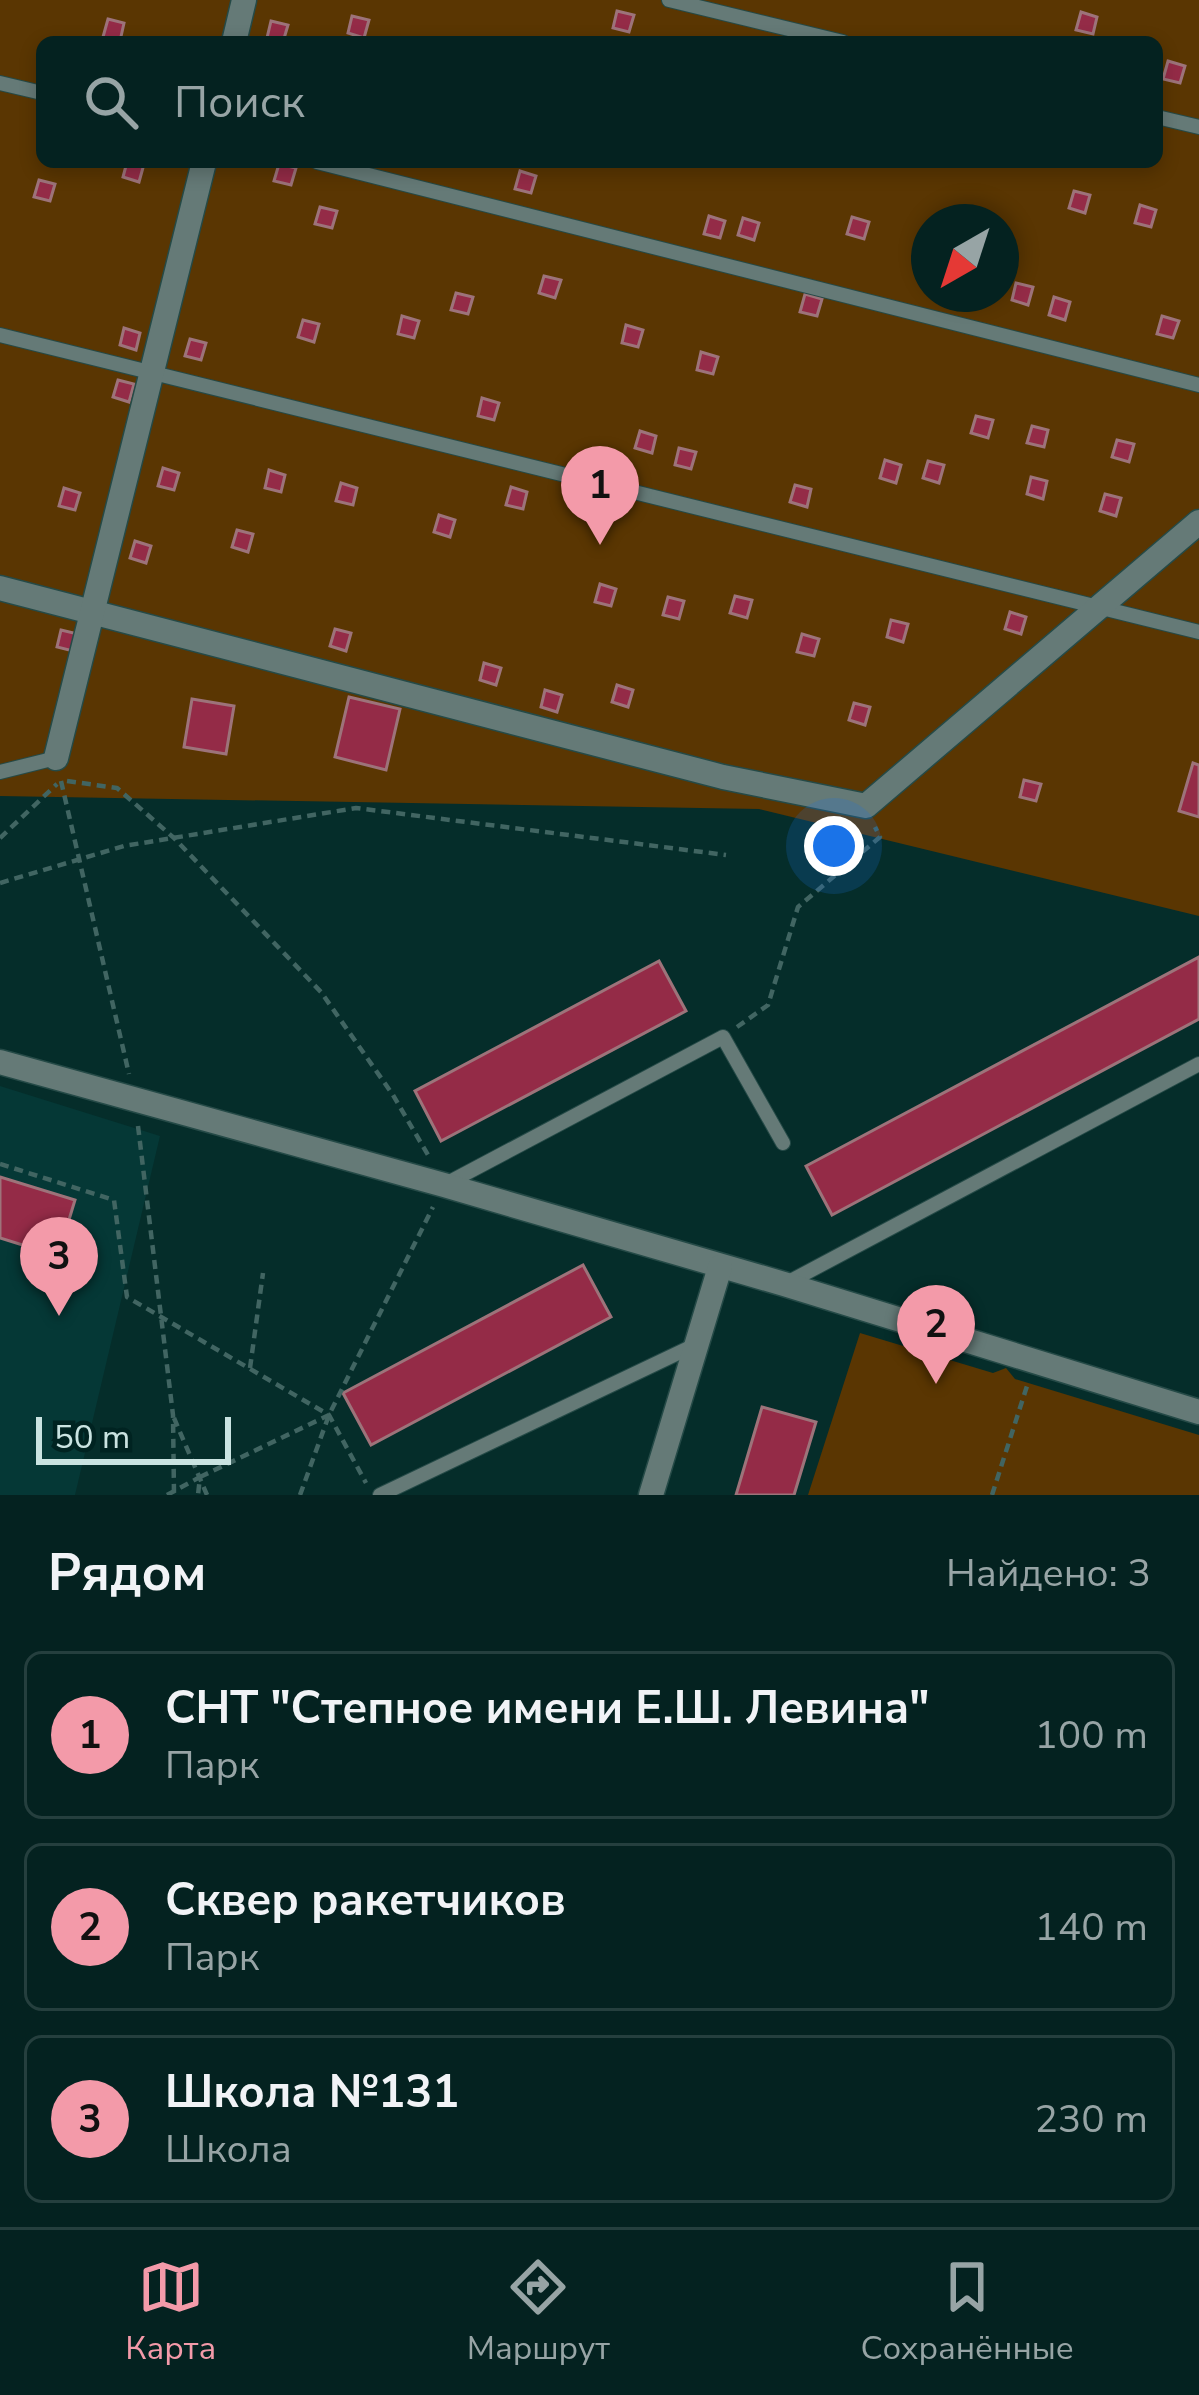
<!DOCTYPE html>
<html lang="ru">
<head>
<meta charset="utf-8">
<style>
  body { margin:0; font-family:"Nunito Sans",sans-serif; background:#122f2d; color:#f1f3f6 }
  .compass { position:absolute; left:911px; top:204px; width:108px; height:108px; border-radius:50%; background:#042220; box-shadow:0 6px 18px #0003; rotate:219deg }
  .scale { position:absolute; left:36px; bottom:30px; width:195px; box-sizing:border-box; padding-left:12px; border:6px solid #cae3e1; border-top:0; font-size:33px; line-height:42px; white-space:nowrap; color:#cae3e1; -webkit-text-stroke:9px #002321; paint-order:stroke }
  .you { position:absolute; left:834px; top:846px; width:42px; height:42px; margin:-30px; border:9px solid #fff; border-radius:50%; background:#1a73e8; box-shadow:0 0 0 18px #1a73e833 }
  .badge { display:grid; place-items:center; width:78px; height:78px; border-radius:50%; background:#f39aa9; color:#111; font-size:39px; font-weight:700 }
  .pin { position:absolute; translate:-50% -99px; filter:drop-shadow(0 3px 6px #0008) }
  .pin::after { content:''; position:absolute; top:63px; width:42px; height:36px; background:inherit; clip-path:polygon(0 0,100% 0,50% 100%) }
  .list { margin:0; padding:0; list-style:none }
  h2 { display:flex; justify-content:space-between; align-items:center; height:156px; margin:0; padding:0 48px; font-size:51px }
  h2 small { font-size:39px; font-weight:400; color:#97a4a5 }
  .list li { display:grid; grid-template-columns:78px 1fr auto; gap:36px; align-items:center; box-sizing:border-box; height:168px; margin:0 24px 24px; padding:0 24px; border:3px solid #253f3e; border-radius:18px }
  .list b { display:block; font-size:45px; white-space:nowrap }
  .list p { margin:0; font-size:39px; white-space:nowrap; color:#97a4a5 }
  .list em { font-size:39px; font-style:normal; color:#97a4a5 }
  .icon { flex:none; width:66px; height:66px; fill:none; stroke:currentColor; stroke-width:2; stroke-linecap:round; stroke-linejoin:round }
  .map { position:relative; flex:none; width:1199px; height:1495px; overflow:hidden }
  .search { position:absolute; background:#042220; box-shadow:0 6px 18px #0003; left:36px; right:36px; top:36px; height:132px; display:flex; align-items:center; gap:30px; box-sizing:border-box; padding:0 42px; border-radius:18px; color:#97a4a5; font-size:45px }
  .sheet { height:732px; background:#042220 }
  nav { display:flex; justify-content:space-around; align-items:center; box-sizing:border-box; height:168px; border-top:3px solid #253f3e; background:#042220; font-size:33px; color:#97a4a5 }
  nav a { display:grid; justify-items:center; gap:6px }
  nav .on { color:#f39aa9 }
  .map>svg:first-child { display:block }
  .built { fill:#053836 }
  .green { fill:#5a3602; fill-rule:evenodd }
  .building { fill:#942b47; stroke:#9d737a; stroke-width:3 }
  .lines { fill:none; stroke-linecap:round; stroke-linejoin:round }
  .service-casing { stroke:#254a47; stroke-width:16 }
  .minor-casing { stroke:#254a47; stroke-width:27 }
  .path { stroke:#416562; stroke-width:4.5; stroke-dasharray:9 6; stroke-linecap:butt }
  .service { stroke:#657a77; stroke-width:14 }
  .minor { stroke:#657a77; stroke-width:24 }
</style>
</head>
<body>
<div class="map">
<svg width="1199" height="1495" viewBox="0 0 1199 1495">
  <rect width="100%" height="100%" fill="#052d2a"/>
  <path class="built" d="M0,1086L160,1136L75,1495H0Z"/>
  <g class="green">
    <path d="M0,0H1199V916L759,809L0,796ZM42,42H1157V162H42ZM929,222H1001V294H929Z"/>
    <path d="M860,1333L993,1373L1006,1368L1015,1379L1199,1435V1495H808Z"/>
  </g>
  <g class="building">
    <path d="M617,11L634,15L629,32L613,28Z"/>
    <path d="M1081,12L1097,17L1093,34L1076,30Z"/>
    <path d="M352,16L369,20L364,38L348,33Z"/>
    <path d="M108,19L124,23L120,41L103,37Z"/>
    <path d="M271,21L288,25L283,42L267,38Z"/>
    <path d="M1168,61L1185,66L1180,83L1163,79Z"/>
    <path d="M127,162L144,164L139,182L123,177Z"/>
    <path d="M279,164L296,168L291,185L274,181Z"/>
    <path d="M520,171L536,176L531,193L515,189Z"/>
    <path d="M39,180L55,184L50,201L34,197Z"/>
    <path d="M1074,191L1090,195L1085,213L1069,208Z"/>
    <path d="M1140,205L1156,210L1151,227L1135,223Z"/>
    <path d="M320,207L337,211L332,228L315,224Z"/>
    <path d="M709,216L725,221L720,238L704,234Z"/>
    <path d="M852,217L869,222L864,239L847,234Z"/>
    <path d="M743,218L759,223L754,240L738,235Z"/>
    <path d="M544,276L561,280L555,298L539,293Z"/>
    <path d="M1016,283L1033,287L1028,305L1012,300Z"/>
    <path d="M456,293L473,297L468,314L451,310Z"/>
    <path d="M805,294L822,299L817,316L800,312Z"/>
    <path d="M1054,297L1070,302L1065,320L1049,315Z"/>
    <path d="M402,316L419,321L414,338L398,334Z"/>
    <path d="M1162,316L1179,321L1173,338L1157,334Z"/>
    <path d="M303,320L319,324L314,342L298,337Z"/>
    <path d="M626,325L643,330L638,347L622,343Z"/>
    <path d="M124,328L140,333L136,350L120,345Z"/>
    <path d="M190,339L206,343L201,360L185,356Z"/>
    <path d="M701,352L718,357L713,374L697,370Z"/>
    <path d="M118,380L134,384L129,402L113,397Z"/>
    <path d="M482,398L499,403L494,420L478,416Z"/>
    <path d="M976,416L993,420L988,438L971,433Z"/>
    <path d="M1032,426L1048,430L1044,447L1027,443Z"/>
    <path d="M640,431L656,436L652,453L635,448Z"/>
    <path d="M1117,440L1134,444L1129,462L1112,457Z"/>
    <path d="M679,448L696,452L691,469L675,465Z"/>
    <path d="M885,460L901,465L896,483L880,478Z"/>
    <path d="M928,461L944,465L939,483L923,478Z"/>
    <path d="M163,468L179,473L174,490L158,486Z"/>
    <path d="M269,470L285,475L281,492L265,488Z"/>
    <path d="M1031,477L1047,481L1043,499L1027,494Z"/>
    <path d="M341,483L357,488L353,505L336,501Z"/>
    <path d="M795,485L811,489L807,507L790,502Z"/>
    <path d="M511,487L527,492L523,509L506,505Z"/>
    <path d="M64,488L80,493L75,510L59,506Z"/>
    <path d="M1105,494L1121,498L1116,516L1100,511Z"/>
    <path d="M439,515L455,520L450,537L434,532Z"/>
    <path d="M237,530L253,534L248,552L232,547Z"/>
    <path d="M135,541L151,546L146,563L130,558Z"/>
    <path d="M600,584L616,589L611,606L595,602Z"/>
    <path d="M735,596L752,600L747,618L730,613Z"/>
    <path d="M668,597L684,601L679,619L663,615Z"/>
    <path d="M1010,612L1026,617L1021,634L1005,629Z"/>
    <path d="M891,620L908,624L903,642L887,637Z"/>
    <path d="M335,629L351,633L346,651L330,646Z"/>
    <path d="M61,630L78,634L73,651L57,647Z"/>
    <path d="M802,634L819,639L814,656L797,652Z"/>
    <path d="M484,663L501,668L496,685L480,680Z"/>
    <path d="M617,685L633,690L628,707L612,702Z"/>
    <path d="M545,690L562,695L557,712L541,707Z"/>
    <path d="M349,697L400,709L386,770L335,757Z"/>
    <path d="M192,699L234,706L226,754L184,747Z"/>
    <path d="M854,703L870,707L865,725L849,720Z"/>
    <path d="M1193,763L1199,765V817L1179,811Z"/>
    <path d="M1024,780L1041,784L1036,801L1020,797Z"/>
    <path d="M1199,957V1019L832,1215L806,1166Z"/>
    <path d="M659,961L686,1011L441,1141L415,1091Z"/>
    <path d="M0,1177L75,1200L58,1256L0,1238Z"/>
    <path d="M583,1265L611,1317L371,1445L343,1393Z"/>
    <path d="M762,1407L816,1422L794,1495H736Z"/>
  </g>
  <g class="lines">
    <defs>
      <g id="service">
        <path d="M669,0L843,42"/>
        <path d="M0,83L42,93"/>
        <path d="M1157,117L1199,127"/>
        <path d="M317,162L1199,385"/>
        <path d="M0,335L1199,632"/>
        <path d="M0,772L56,758"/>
        <path d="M444,1185L723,1037L783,1143"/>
        <path d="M785,1284L1199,1064"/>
        <path d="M380,1495L695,1345"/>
      </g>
      <g id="minor">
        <path d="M234,42L244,0"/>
        <path d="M0,588L723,777L866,806L1199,522"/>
        <path d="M56,758L204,162"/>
        <path d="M0,1062L444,1185L784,1284L1199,1412"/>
        <path d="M651,1495L720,1267"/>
      </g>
    </defs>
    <use href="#service" class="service-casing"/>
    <use href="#minor" class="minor-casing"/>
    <g class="path">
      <path d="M61,781L129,1074"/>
      <path d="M67,781L117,788L174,838L321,992L393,1095L428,1155"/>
      <path d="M0,838L57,784"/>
      <path d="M0,883L124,846L356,808L726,855"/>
      <path d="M737,1027L768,1005L798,907L880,837L875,827"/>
      <path d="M138,1126L173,1415L174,1495"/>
      <path d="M0,1164L114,1200L127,1297L329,1415L366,1483"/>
      <path d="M250,1368L263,1273"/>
      <path d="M174,1418L207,1495"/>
      <path d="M200,1477L329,1415"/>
      <path d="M167,1495L200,1477L198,1495"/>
      <path d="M300,1495L329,1415L433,1207"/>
      <path d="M992,1495L1027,1386"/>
    </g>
    <use href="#service" class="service"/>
    <use href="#minor" class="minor"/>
  </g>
</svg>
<svg class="compass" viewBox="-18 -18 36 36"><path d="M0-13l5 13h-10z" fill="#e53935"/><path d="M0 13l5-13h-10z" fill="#97a4a5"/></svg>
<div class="scale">50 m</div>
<div class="you"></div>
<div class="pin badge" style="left:600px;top:545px">1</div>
<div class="pin badge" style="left:936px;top:1384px">2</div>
<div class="pin badge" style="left:59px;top:1316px">3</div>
<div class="search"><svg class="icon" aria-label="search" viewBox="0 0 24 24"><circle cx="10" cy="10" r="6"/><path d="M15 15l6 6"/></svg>Поиск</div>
</div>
<section class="sheet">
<h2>Рядом<small>Найдено: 3</small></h2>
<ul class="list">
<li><span class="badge">1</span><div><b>СНТ &quot;Степное имени Е.Ш. Левина&quot;</b><p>Парк</p></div><em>100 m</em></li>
<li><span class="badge">2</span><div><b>Сквер ракетчиков</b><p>Парк</p></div><em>140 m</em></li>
<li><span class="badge">3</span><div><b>Школа №131</b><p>Школа</p></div><em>230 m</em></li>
</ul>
</section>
<nav>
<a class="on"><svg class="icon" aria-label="map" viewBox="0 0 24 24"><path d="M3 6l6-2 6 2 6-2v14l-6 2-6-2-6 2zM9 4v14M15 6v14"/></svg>Карта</a>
<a><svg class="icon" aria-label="directions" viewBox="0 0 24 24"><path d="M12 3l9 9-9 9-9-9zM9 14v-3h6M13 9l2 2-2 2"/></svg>Маршрут</a>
<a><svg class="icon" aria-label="saved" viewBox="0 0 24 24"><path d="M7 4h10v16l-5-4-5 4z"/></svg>Сохранённые</a>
</nav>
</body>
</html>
